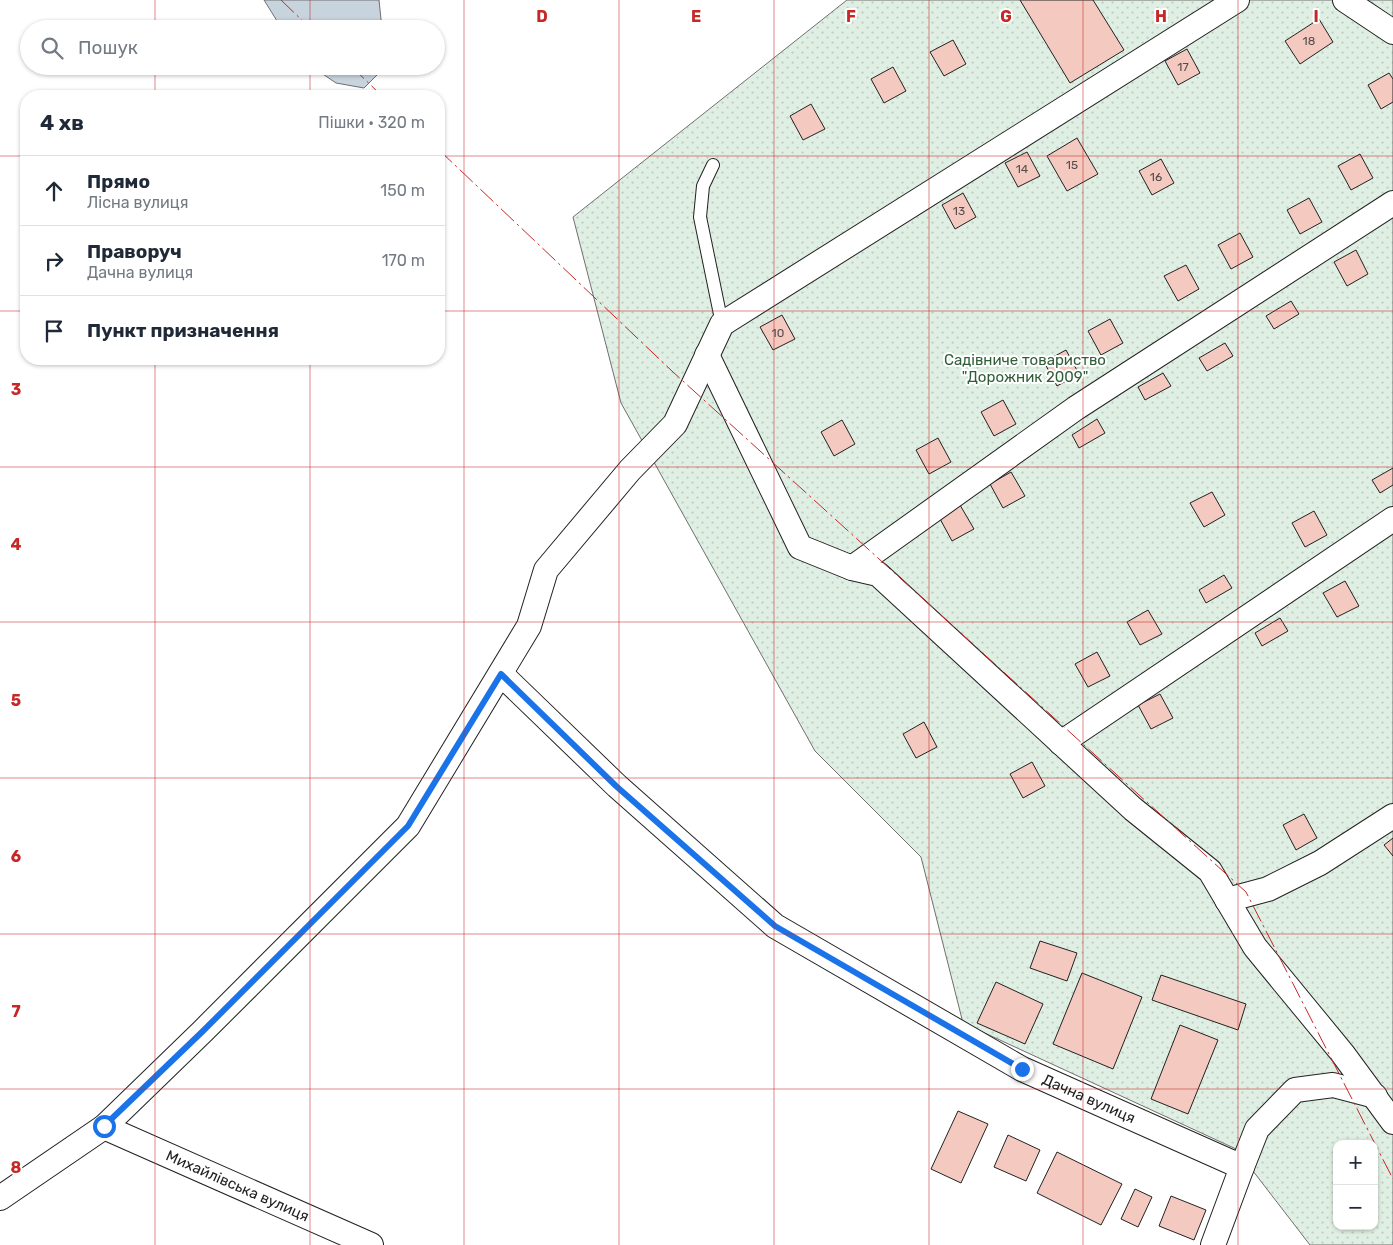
<!DOCTYPE html>
<html lang="uk">
<head>
<meta charset="utf-8">
<style>
  body { margin:0; font-family:Rubik,sans-serif; background:#f6f6f7; color:#1f2937 }
  .controls { position:absolute; right:15px; bottom:15px; display:grid; overflow:hidden; border-radius:10px; box-shadow:0 1px 4px #0004 }
  .controls button { width:45px; height:45px; display:grid; place-items:center; padding:0; border:0; border-bottom:1px solid #e0e1e3; background:#fff; color:#1f2937; font:25px sans-serif }
  .stop { position:absolute; width:15px; height:15px; margin:-11px; border:4px solid #1a73e8; border-radius:50%; background:#fff }
  .stop.end { background:#1a73e8; border-color:#fff; box-shadow:0 1px 5px #0008 }
  .list { margin:0; padding:0; list-style:none }
  h2 { display:flex; justify-content:space-between; align-items:center; height:65px; margin:0; padding:0 20px; font-size:21px }
  h2 small { font-size:16px; font-weight:400; color:#747a83 }
  .list li { display:grid; grid-template-columns:32px 1fr auto; gap:15px; align-items:center; box-sizing:border-box; height:70px; padding:0 20px; border-top:1px solid #e0e1e3 }
  .list b { display:block; font-size:19px; white-space:nowrap }
  .list p { margin:0; font-size:16px; white-space:nowrap; color:#747a83 }
  .list em { font-size:16px; font-style:normal; color:#747a83 }
  .icon { flex:none; width:28px; height:28px; fill:none; stroke:currentColor; stroke-width:2; stroke-linecap:round; stroke-linejoin:round }
  .map { position:relative; flex:none; width:1393px; height:1245px; overflow:hidden }
  .search { position:absolute; background:#fff; box-shadow:0 1px 4px #0004; left:20px; top:20px; width:425px; height:55px; display:flex; align-items:center; gap:12px; box-sizing:border-box; padding:0 18px; border-radius:28px; color:#747a83; font-size:19px }
  .panel { position:absolute; background:#fff; box-shadow:0 1px 4px #0004; left:20px; top:90px; width:425px; height:275px; border-radius:20px }
  .map>svg:first-child { display:block }
  .grass { fill:url(#grass-dots); stroke:#6f6f6f; fill-rule:evenodd }
  .water { fill:#c7d3dd; stroke:#6f6f6f }
  .building { fill:#f3c9c0; stroke:#222 }
  .lines { fill:none; stroke-linecap:round; stroke-linejoin:round }
  .service-casing { stroke:#222; stroke-width:14 }
  .minor-casing { stroke:#222; stroke-width:26 }
  .service { stroke:#fff; stroke-width:12 }
  .minor { stroke:#fff; stroke-width:24 }
  .power { stroke:#c62828; stroke-width:1; stroke-dasharray:18 4 2.5 4; stroke-linecap:butt }
  .route { stroke:#1a73e8; stroke-width:6 }
  .grid { fill:none; stroke:#c62828; stroke-width:1; stroke-opacity:0.55 }
  .labels { text-anchor:middle; stroke-width:4; stroke-linejoin:round; paint-order:stroke }
  .number-label { font-size:12px; fill:#564c4a }
  .park-label { font-size:15px; fill:#2f5e38; stroke:#fff }
  .street-label { font-size:15px; fill:#222; stroke:#fff }
  .grid-label { font-size:16px; text-anchor:middle; font-weight:bold; fill:#c62828; stroke:#fff; stroke-width:4; stroke-linejoin:round; paint-order:stroke }
</style>
</head>
<body>
<div class="map">
<svg width="1393" height="1245" viewBox="0 0 1393 1245">
  <defs>
    <pattern id="grass-dots" width="8" height="8" patternUnits="userSpaceOnUse" patternTransform="scale(1.25)"><rect width="8" height="8" fill="#e0efe3"/><path d="M2 2h.1M6 6h.1" fill="none" stroke="#c0cdc2" stroke-width="1.8" stroke-linecap="round"/></pattern>
  </defs>
  <rect width="100%" height="100%" fill="#fff"/>
  <path class="grass" d="M847,0H1393V1245H1310L1236,1149L963,1023L921,857L815,751L621,403L573,217ZM1337,1144H1374V1226H1337Z"/>
  <g class="water">
    <path d="M264,0H379L382,29H282Z"/>
    <path d="M311,66H386L364,88L336,83Z"/>
  </g>
  <g class="building">
    <path d="M1020,0H1093L1124,50L1070,83Z"/>
    <path d="M1319,19L1333,42L1300,64L1285,41Z"/>
    <path d="M953,40L966,64L944,76L930,52Z"/>
    <path d="M1187,49L1200,73L1178,85L1165,61Z"/>
    <path d="M893,67L906,91L884,103L871,79Z"/>
    <path d="M1389,73L1393,79V102L1381,109L1368,85Z"/>
    <path d="M811,104L825,129L803,140L790,116Z"/>
    <path d="M1077,138L1098,174L1067,191L1047,156Z"/>
    <path d="M1027,152L1040,176L1018,187L1005,163Z"/>
    <path d="M1360,154L1373,178L1351,190L1338,166Z"/>
    <path d="M1161,159L1174,183L1152,195L1139,171Z"/>
    <path d="M963,193L976,217L955,229L942,205Z"/>
    <path d="M1309,198L1322,222L1300,234L1287,210Z"/>
    <path d="M1240,233L1253,257L1231,269L1218,245Z"/>
    <path d="M1356,250L1368,274L1347,286L1334,262Z"/>
    <path d="M1186,265L1199,289L1178,301L1164,276Z"/>
    <path d="M1291,301L1299,314L1274,329L1266,316Z"/>
    <path d="M782,315L795,339L773,350L760,327Z"/>
    <path d="M1110,319L1123,343L1101,355L1088,331Z"/>
    <path d="M1225,343L1233,356L1207,371L1199,358Z"/>
    <path d="M1066,350L1079,374L1057,386L1044,362Z"/>
    <path d="M1163,373L1171,386L1145,400L1138,387Z"/>
    <path d="M1003,400L1016,424L994,436L981,412Z"/>
    <path d="M1097,419L1105,433L1079,448L1072,435Z"/>
    <path d="M842,420L855,444L834,456L821,432Z"/>
    <path d="M938,438L951,462L929,474L916,450Z"/>
    <path d="M1393,468V485L1380,493L1372,480Z"/>
    <path d="M1011,472L1025,496L1003,508L990,484Z"/>
    <path d="M1212,492L1225,515L1204,527L1190,503Z"/>
    <path d="M960,505L974,529L952,541L939,517Z"/>
    <path d="M1314,511L1327,535L1305,547L1292,523Z"/>
    <path d="M1224,575L1232,588L1206,603L1199,590Z"/>
    <path d="M1345,581L1359,606L1337,617L1323,593Z"/>
    <path d="M1148,610L1162,634L1140,645L1127,622Z"/>
    <path d="M1280,618L1288,631L1262,646L1255,633Z"/>
    <path d="M1097,652L1110,676L1088,687L1075,664Z"/>
    <path d="M1160,694L1173,718L1151,729L1138,705Z"/>
    <path d="M924,722L937,747L916,758L903,734Z"/>
    <path d="M1032,762L1045,786L1023,798L1010,774Z"/>
    <path d="M1304,814L1317,838L1296,850L1283,825Z"/>
    <path d="M1393,838V856L1384,845Z"/>
    <path d="M1040,941L1077,953L1067,981L1030,968Z"/>
    <path d="M1082,973L1142,997L1113,1069L1053,1044Z"/>
    <path d="M1161,975L1246,1004L1238,1030L1152,1000Z"/>
    <path d="M996,982L1043,1004L1025,1044L977,1023Z"/>
    <path d="M1180,1025L1218,1040L1188,1114L1151,1099Z"/>
    <path d="M958,1111L988,1124L961,1183L931,1169Z"/>
    <path d="M1008,1135L1040,1150L1026,1181L994,1167Z"/>
    <path d="M1057,1152L1122,1184L1101,1225L1037,1193Z"/>
    <path d="M1135,1189L1152,1197L1138,1227L1121,1219Z"/>
    <path d="M1171,1196L1206,1210L1194,1240L1159,1226Z"/>
  </g>
  <g class="lines">
    <defs>
      <path id="service" d="M713,165L703,186L700,217L722,324"/>
      <g id="minor">
        <path d="M1345,0L1393,32"/>
        <path d="M707,355L800,547L852,568L878,574L1133,809L1210,871L1255,947L1343,1054L1393,1122"/>
        <path d="M852,568L1076,408L1393,203"/>
        <path id="s1" d="M501,674L617,786L775,926L1022,1069L1242,1167L1213,1245"/>
        <path d="M1061,743L1393,519"/>
        <path d="M1227,900L1268,889L1320,863L1393,816"/>
        <path id="s2" d="M104,1127L371,1245"/>
        <path d="M1242,1167L1257,1129L1295,1090L1333,1085L1375,1096"/>
        <path d="M0,1198L104,1127L203,1031L408,826L529,626L546,570L630,470L675,424L722,324L1237,0"/>
      </g>
    </defs>
    <use href="#service" class="service-casing"/>
    <use href="#minor" class="minor-casing"/>
    <use href="#service" class="service"/>
    <use href="#minor" class="minor"/>
    <g class="power">
      <path d="M281,0L311,29"/>
      <path d="M351,66L382,96"/>
      <path d="M439,150L673,372L1246,892L1393,1179"/>
    </g>
  </g>
  <g class="lines">
    <path class="route" d="M104,1126L203,1031L408,826L501,674L616,786L775,926L1022,1069"/>
  </g>
  <path class="grid" d="M155,0V29M310,0V29M464,0V1245M619,0V1245M774,0V1245M929,0V1245M1083,0V1245M1238,0V1245M155,66V96M310,66V96M0,156H26M439,156H1393M0,311H26M439,311H1393M155,359V1245M310,359V1245M0,467H1393M0,622H1393M0,778H1393M0,934H1393M0,1089H1393"/>
  <g class="labels">
    <g class="number-label">
      <text x="1309" y="45">18</text>
      <text x="1183" y="71">17</text>
      <text x="1072" y="169">15</text>
      <text x="1022" y="173">14</text>
      <text x="1156" y="181">16</text>
      <text x="959" y="215">13</text>
      <text x="778" y="337">10</text>
    </g>
    <g class="park-label">
      <text x="1025" y="365">Садівниче товариство<tspan x="1025" dy="17">"Дорожник 2009"</tspan></text>
    </g>
    <g class="street-label">
      <text dy="5" stroke="none"><textPath href="#s1" startOffset="731">Дачна вулиця</textPath></text>
      <text dy="5" stroke="none"><textPath href="#s2" startOffset="146">Михайлівська вулиця</textPath></text>
    </g>
  </g>
  <g class="grid-label">
    <text x="542" y="22">D</text>
    <text x="696" y="22">E</text>
    <text x="851" y="22">F</text>
    <text x="1006" y="22">G</text>
    <text x="1161" y="22">H</text>
    <text x="1316" y="22">I</text>
    <text x="16" y="395">3</text>
    <text x="16" y="550">4</text>
    <text x="16" y="706">5</text>
    <text x="16" y="862">6</text>
    <text x="16" y="1017">7</text>
    <text x="16" y="1173">8</text>
  </g>
</svg>
<div class="controls">
<button>+</button>
<button>−</button>
</div>
<div class="stop" style="left:104px;top:1126px"></div>
<div class="stop end" style="left:1022px;top:1069px"></div>
<div class="search"><svg class="icon" aria-label="search" viewBox="0 0 24 24"><circle cx="10" cy="10" r="6"/><path d="M15 15l6 6"/></svg>Пошук</div>
<section class="panel">
<h2>4 хв<small>Пішки · 320 m</small></h2>
<ul class="list">
<li><svg class="icon" aria-label="ahead" viewBox="0 0 24 24"><path d="M12 20V5M6 11l6-6 6 6"/></svg><div><b>Прямо</b><p>Лісна вулиця</p></div><em>150 m</em></li>
<li><svg class="icon" aria-label="right" viewBox="0 0 24 24"><path d="M7 20v-9h11M14 6l5 5-5 5"/></svg><div><b>Праворуч</b><p>Дачна вулиця</p></div><em>170 m</em></li>
<li><svg class="icon" aria-label="arrive" viewBox="0 0 24 24"><path d="M6 21V4h12l-3 4 3 4H6"/></svg><div><b>Пункт призначення</b></div></li>
</ul>
</section>
</div>
</body>
</html>
